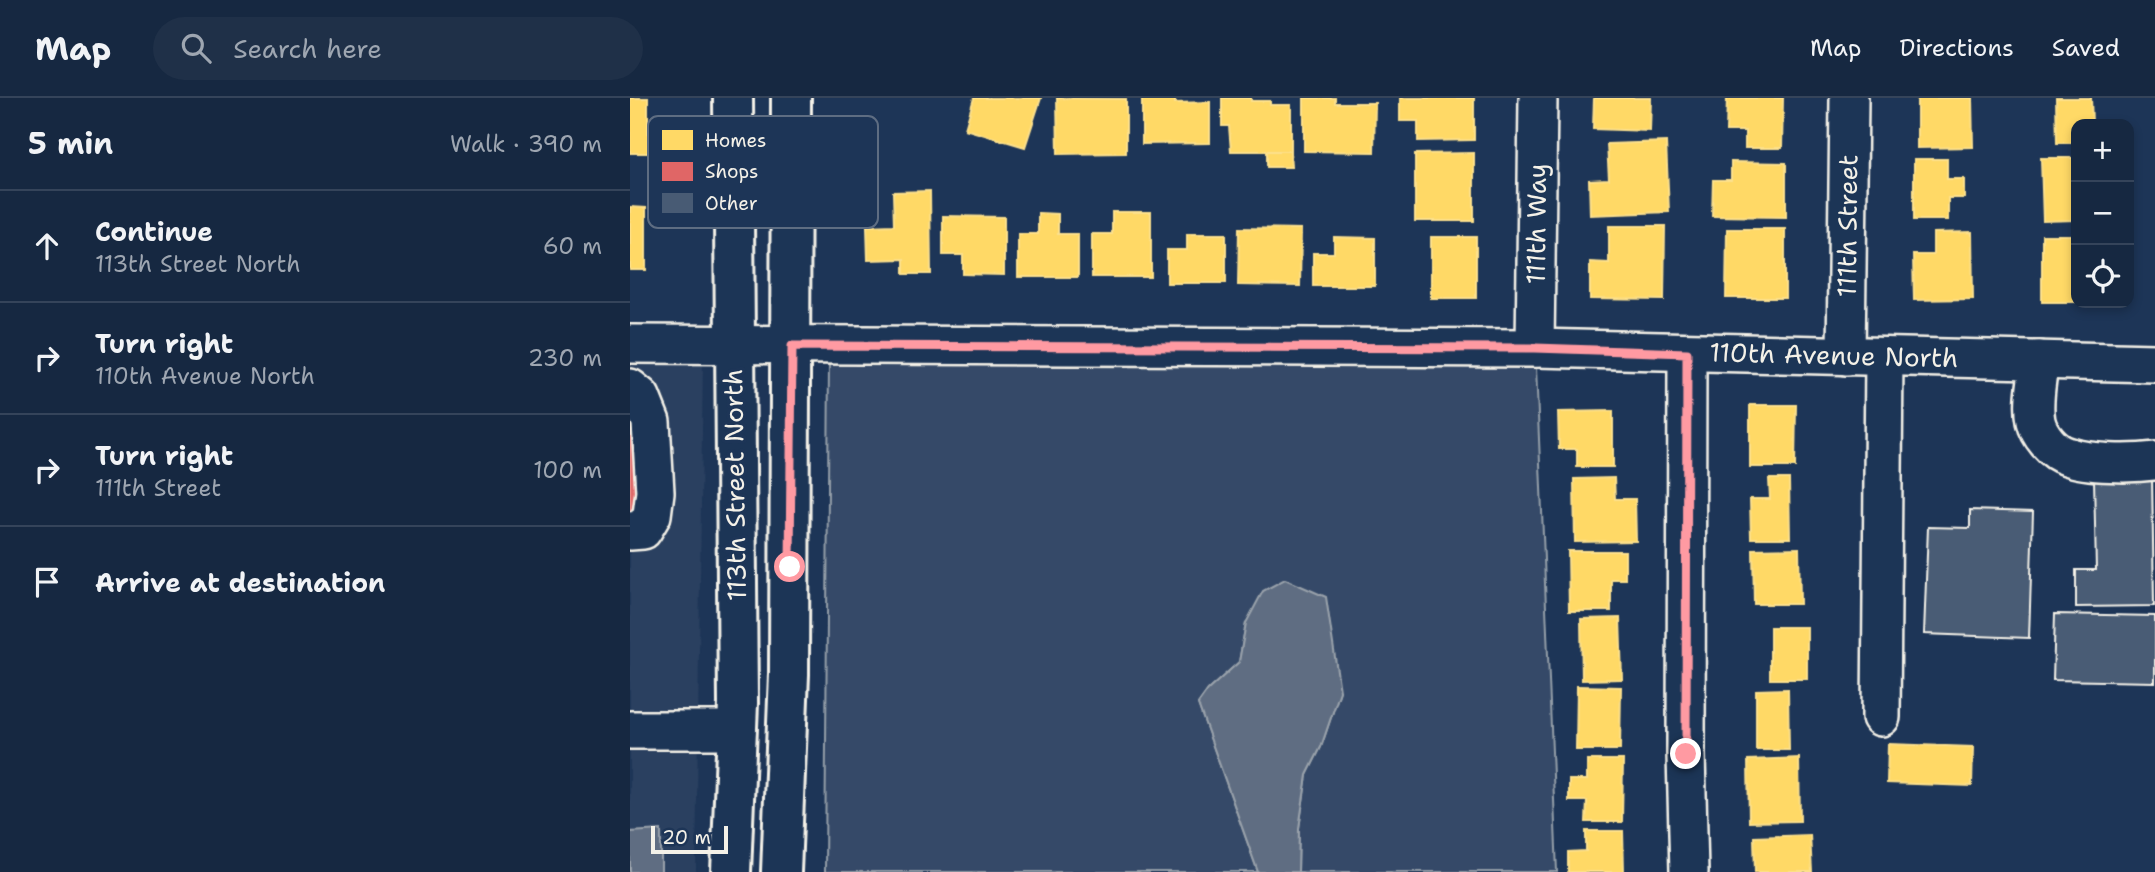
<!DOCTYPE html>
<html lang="en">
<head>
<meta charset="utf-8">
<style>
  body { margin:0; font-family:"Shantell Sans",sans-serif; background:#1f3048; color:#f1f3f6 }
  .controls { position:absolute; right:21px; top:21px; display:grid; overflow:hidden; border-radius:14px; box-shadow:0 4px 10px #0003 }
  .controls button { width:63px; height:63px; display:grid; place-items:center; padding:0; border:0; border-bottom:2px solid #35445a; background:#162841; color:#f1f3f6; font:35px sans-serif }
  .scale { position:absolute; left:21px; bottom:18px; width:77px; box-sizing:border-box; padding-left:7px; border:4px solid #f4f1e8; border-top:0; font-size:19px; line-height:24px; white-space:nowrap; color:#f4f1e8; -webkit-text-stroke:5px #1d3557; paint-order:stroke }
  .stop { position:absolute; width:21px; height:21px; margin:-16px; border:5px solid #ff9aa2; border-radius:50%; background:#fff }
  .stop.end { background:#ff9aa2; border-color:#fff; box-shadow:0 2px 7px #0008 }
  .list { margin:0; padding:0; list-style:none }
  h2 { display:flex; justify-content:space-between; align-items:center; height:91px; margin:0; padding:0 28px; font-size:30px }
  h2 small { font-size:23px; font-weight:400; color:#9ea6b1 }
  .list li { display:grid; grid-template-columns:46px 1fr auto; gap:21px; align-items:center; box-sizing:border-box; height:112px; padding:0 28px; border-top:2px solid #35445a }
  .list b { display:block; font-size:26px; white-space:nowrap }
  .list p { margin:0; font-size:23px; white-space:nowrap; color:#9ea6b1 }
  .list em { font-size:23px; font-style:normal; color:#9ea6b1 }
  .icon { flex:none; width:38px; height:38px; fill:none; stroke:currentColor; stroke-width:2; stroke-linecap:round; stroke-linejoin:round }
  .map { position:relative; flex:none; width:1525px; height:774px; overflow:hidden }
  header { display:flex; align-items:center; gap:42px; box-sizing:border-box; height:98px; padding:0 35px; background:#162841; border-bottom:2px solid #35445a }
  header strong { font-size:33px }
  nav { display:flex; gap:38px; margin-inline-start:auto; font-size:24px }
  .search { width:490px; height:63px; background:#1f3048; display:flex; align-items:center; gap:18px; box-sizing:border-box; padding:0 24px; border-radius:38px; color:#9ea6b1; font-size:26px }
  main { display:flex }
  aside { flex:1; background:#162841 }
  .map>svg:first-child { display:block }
  .built { fill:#2a4060 }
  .green { fill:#354a67; stroke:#949ea8; stroke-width:2 }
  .water { fill:#5e6d82; stroke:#9aa2ab; stroke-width:2 }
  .homes { fill:#ffd966; stroke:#fce08d; stroke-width:2 }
  .shops { fill:#e06666; stroke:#e6908d; stroke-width:2 }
  .building { fill:#485b74; stroke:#f4f1e8; stroke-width:2 }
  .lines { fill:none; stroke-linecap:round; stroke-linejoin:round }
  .minor-casing { stroke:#f4f1e8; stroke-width:42 }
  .major-casing { stroke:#f4f1e8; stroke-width:44 }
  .minor { stroke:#1d3557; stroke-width:37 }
  .major { stroke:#1d3557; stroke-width:38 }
  .route { stroke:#ff9aa2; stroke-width:9 }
  .labels { text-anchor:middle; stroke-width:7; stroke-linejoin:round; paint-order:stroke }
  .street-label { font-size:26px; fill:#f4f1e8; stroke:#1d3557 }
  .key { fill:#1d3557; stroke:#5e6d82; stroke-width:2 }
  .key-label { font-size:19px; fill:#f4f1e8 }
</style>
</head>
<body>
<header>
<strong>Map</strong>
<div class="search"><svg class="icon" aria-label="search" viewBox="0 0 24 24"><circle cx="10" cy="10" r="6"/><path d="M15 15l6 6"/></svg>Search here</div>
<nav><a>Map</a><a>Directions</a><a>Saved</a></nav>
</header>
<main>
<aside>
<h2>5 min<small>Walk · 390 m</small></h2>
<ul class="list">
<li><svg class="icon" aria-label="ahead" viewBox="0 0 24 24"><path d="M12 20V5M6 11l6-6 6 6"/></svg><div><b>Continue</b><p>113th Street North</p></div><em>60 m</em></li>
<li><svg class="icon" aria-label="right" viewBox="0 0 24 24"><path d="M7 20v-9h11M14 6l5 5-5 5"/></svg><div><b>Turn right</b><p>110th Avenue North</p></div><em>230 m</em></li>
<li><svg class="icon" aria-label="right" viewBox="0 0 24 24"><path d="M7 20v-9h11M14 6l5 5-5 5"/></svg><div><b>Turn right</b><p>111th Street</p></div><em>100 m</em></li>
<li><svg class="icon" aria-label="arrive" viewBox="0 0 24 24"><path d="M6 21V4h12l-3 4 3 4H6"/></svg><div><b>Arrive at destination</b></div></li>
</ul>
</aside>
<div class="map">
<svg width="1525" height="774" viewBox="0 0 1525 774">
  <rect width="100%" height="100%" fill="#1d3557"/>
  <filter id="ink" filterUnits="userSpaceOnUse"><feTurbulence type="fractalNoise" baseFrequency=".0143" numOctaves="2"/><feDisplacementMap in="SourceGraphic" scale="14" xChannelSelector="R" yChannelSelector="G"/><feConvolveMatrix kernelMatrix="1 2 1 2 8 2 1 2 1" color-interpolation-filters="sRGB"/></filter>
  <g filter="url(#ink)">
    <path class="built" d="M0,261L73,262L66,774H31V732L0,734Z"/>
    <path class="green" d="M199,263L754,265L906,269L927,774H668L669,730L677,677L691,649L710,593L616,525L609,564L578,592L568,606L628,774H195Z"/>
    <g class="water">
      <path d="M655,481L696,499L710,593L691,649L677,677L669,730L668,774H628L568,606L578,592L609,564L616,525L633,493Z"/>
      <path d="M31,732V774H0V734Z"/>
    </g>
    <g class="homes">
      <rect x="0" y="0" width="18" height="55"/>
      <path d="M344,0H411L395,49L335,31Z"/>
      <path d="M427,0L496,1V55L428,56Z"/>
      <path d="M512,0H545V5L580,4V45L512,46Z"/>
      <path d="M592,0H621V3H640V7H661V53H601L599,28H592Z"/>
      <path d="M674,0H705V5H745L744,54L674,53Z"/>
      <path d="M770,0H844V42L788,43V23H770Z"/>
      <path d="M964,0H1021L1020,33L963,31Z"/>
      <path d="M1097,0H1153L1152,50H1115V33H1096Z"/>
      <path d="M1287,0H1342L1343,49L1287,50Z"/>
      <path d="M1426,0H1461L1462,26H1446V45H1427Z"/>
      <path d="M1036,44L1039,114L960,117L959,82L979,81L977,46Z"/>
      <path d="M637,53H660L661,69H637Z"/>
      <path d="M844,55V123H785V56Z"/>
      <path d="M1411,60H1446V122L1413,123Z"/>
      <path d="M1284,61H1317V81H1334V100H1318V122H1284Z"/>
      <path d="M1101,64L1156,65V119L1082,118L1083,82H1101Z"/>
      <path d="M300,93L301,176H274V161L238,162L237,128L264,127L263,94Z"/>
      <path d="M0,109L16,110V172H0Z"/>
      <path d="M482,114H521V179H462V136H482Z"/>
      <path d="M408,115L428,116V136H448V179H388V136H408Z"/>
      <path d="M313,118L374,119V177L333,176V157H313Z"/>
      <path d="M979,128H1035L1034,202L960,201V164L979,165Z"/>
      <path d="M609,130L671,131L670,188L608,187Z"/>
      <path d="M1097,131H1155V200H1096Z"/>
      <path d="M1342,134L1343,201L1284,202L1283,157H1303V135Z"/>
      <path d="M557,136H596V185H537V152H557Z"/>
      <rect x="1412" y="137" width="34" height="67"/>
      <path d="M704,139L745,140V188H683V155H704Z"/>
      <rect x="801" y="139" width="45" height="61"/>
      <path d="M1120,307H1166L1165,369H1120Z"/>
      <path d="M983,313V369H947V351H929L928,314Z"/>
      <path d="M984,380L985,401H1005L1006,443L945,444L944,381Z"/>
      <path d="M1139,381H1159L1160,440H1121L1120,401H1140Z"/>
      <path d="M1169,450L1170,506H1124L1123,451Z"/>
      <path d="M938,453H995V481H981V513H939Z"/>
      <path d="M990,520L992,581L952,582L951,521Z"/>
      <rect x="1140" y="529" width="37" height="52"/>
      <path d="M947,588L991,589L990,652H946Z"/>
      <path d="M1158,591L1159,652H1126V592Z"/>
      <path d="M1258,646L1343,649L1342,688L1257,685Z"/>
      <path d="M1169,660L1170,723L1119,724L1118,662Z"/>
      <path d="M957,662H993L992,724H956L957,703H939V682H957Z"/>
      <path d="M956,733H993L994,774H938V754L956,753Z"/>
      <path d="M1180,737L1182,774H1125L1124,739Z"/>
    </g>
    <path class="shops" d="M0,316H8L7,411H0Z"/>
    <g class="building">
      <path d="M1522,379L1524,508L1446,509V472H1466L1464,380Z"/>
      <path d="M1340,412L1403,414L1399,540L1294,536L1298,429L1340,430Z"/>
      <path d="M1425,516L1525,518V584L1423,582Z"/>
    </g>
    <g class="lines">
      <defs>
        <g id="minor">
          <path id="s1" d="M0,246L905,250L1525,265"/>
          <path id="s2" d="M905,250L908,0"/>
          <path d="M1057,255L1056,656L1059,774"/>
          <path id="s3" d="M1216,258L1219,0"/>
          <path d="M1409,262C1408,282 1402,303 1406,323C1409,337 1423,354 1437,358C1459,366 1502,366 1525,363"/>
          <path d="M0,290L11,299L21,324L25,394L22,417L13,432L0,433"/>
          <path d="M1251,619L1254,259"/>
          <path d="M0,632H107"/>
        </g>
        <g id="major">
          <path d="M101,774L108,605L103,0"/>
          <path d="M151,774L159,576L161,0"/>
        </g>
      </defs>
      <use href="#minor" class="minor-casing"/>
      <use href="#major" class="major-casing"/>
      <use href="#minor" class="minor"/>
      <use href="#major" class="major"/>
    </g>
  </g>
  <g class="lines" filter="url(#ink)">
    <path class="route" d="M160,469L162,248L905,250L1057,255L1056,656"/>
  </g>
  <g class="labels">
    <g class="street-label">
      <text dy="9" stroke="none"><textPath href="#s2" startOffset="124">111th Way</textPath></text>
      <text dy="9" stroke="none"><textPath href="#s3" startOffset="130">111th Street</textPath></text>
      <text dy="9" stroke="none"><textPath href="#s1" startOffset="1204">110th Avenue North</textPath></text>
      <text transform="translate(105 387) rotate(-91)" y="9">113th Street North</text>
    </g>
  </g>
  <rect x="18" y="18" width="230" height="112" rx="10" class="key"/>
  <rect x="32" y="32" width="31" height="20" fill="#ffd966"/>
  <rect x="32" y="64" width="31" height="19" fill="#e06666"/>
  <rect x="32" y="95" width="31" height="20" fill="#485b74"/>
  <g class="key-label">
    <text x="75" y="49">Homes</text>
    <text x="75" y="80">Shops</text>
    <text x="75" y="112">Other</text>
  </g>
</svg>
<div class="controls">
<button>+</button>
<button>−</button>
<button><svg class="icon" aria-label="locate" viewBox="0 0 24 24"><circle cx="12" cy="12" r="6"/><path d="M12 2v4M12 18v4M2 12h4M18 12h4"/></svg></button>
</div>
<div class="scale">20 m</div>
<div class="stop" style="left:160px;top:469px"></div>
<div class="stop end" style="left:1056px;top:656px"></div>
</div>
</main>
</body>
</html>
